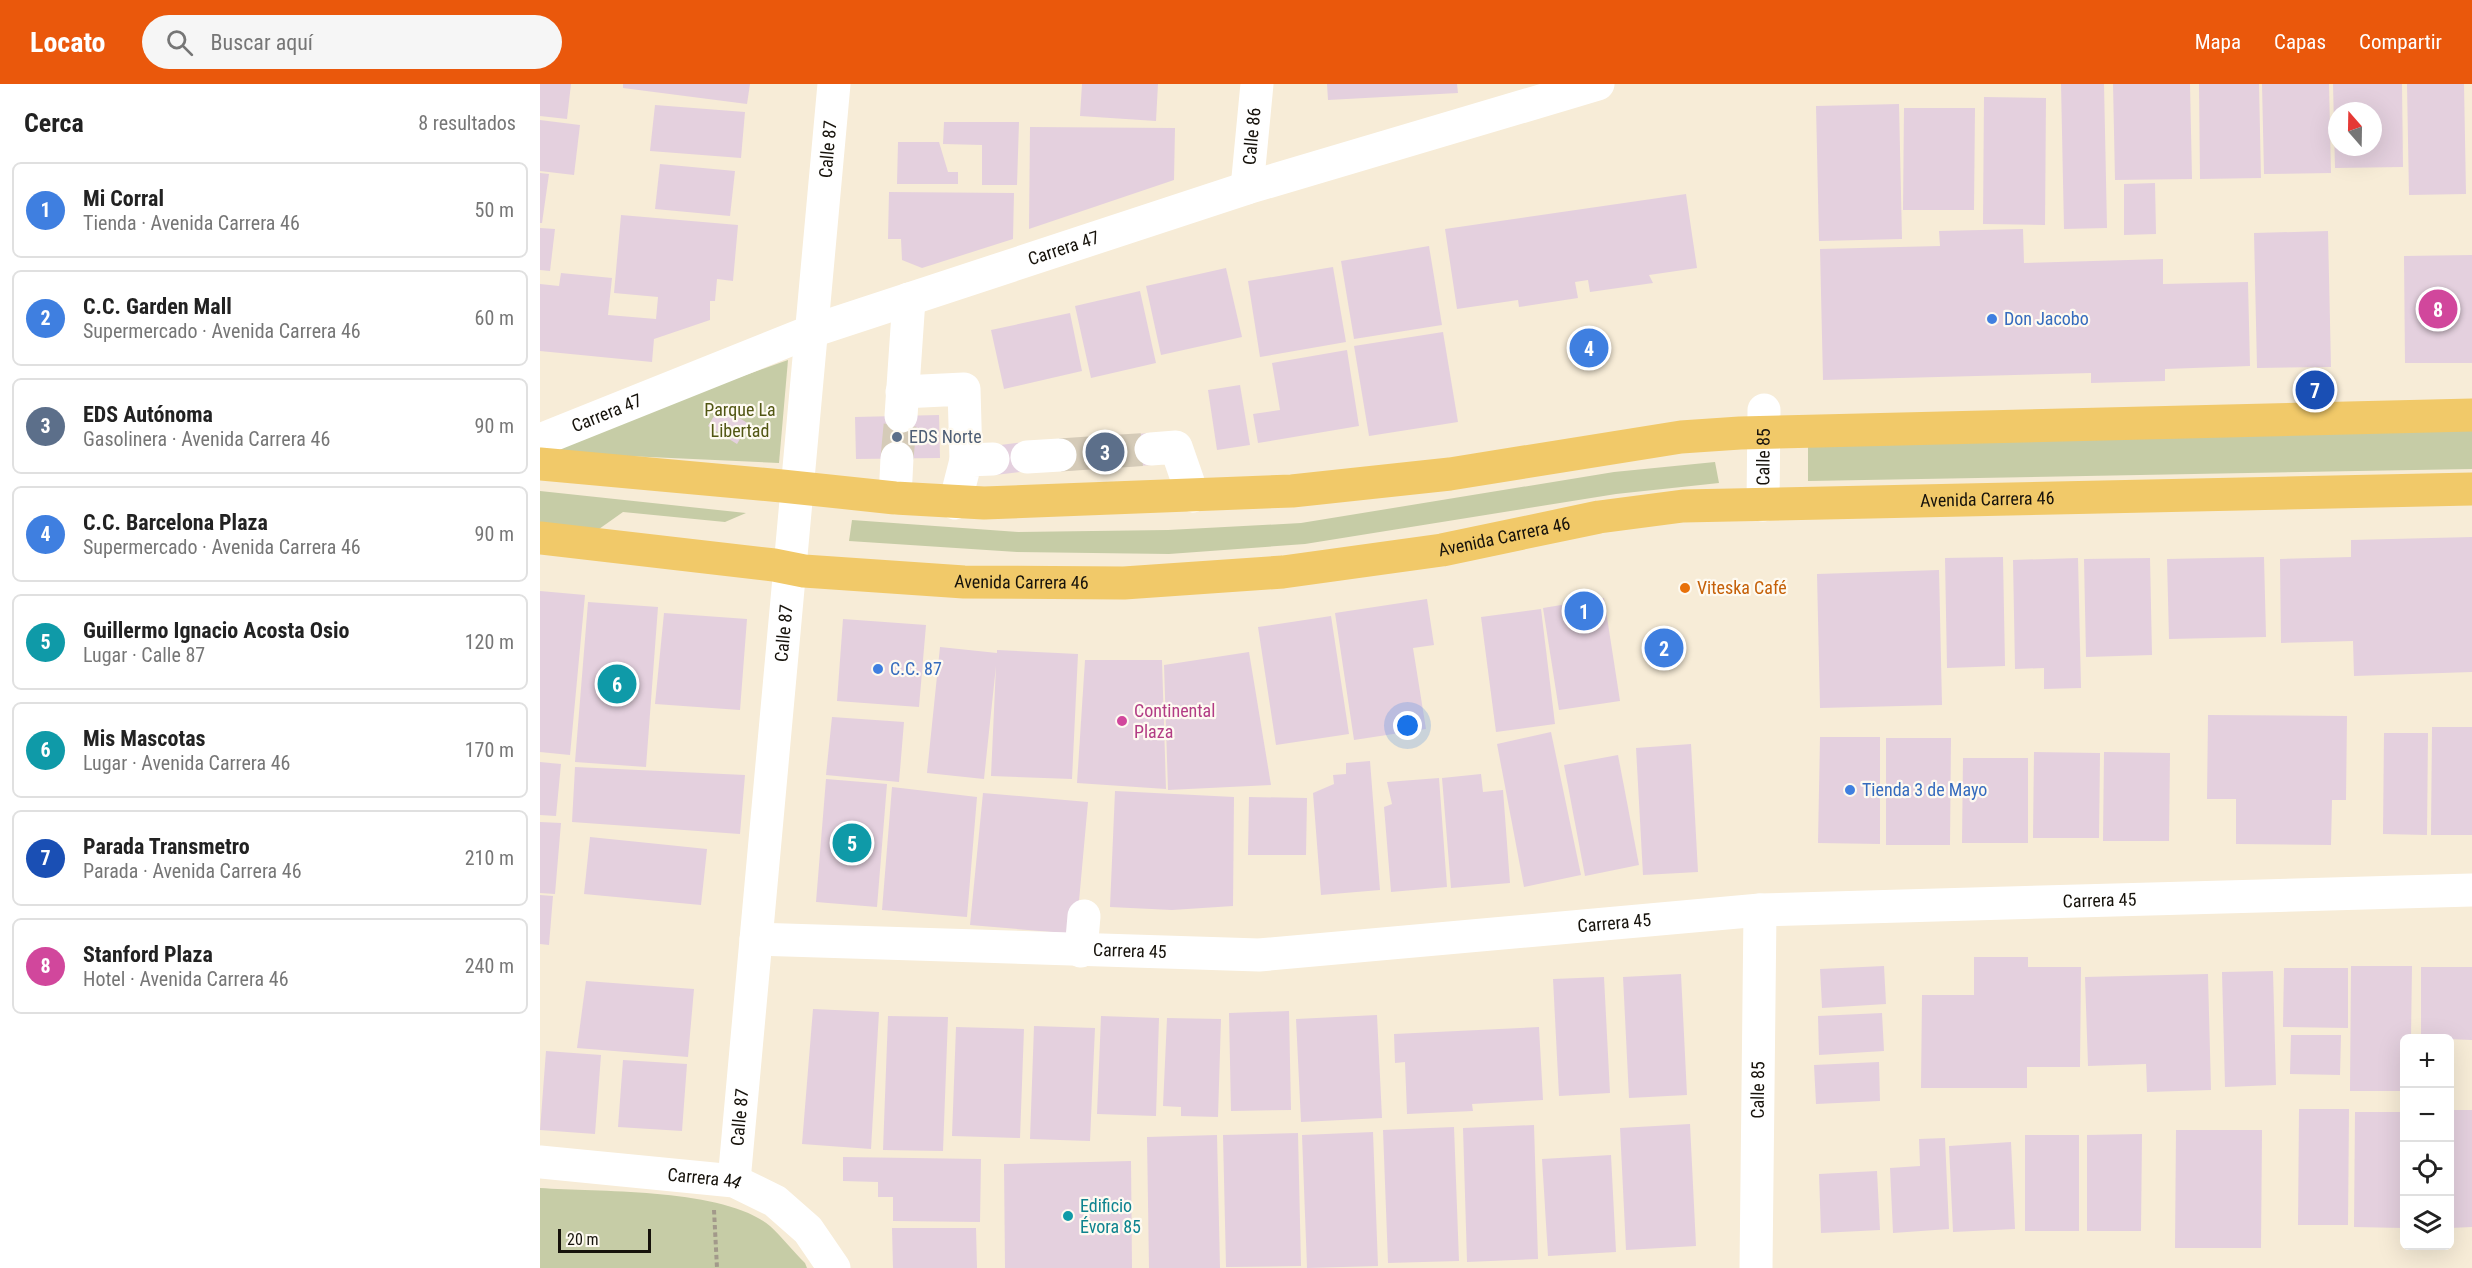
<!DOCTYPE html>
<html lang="es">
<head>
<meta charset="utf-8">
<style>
  body { margin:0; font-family:"Roboto Condensed",sans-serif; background:#f6f6f6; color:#222 }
  .controls { position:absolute; right:18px; bottom:18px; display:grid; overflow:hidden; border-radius:9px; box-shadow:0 6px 24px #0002 }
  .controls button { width:54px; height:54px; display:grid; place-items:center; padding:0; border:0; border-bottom:2px solid #e0e0e0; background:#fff; color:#222; font:30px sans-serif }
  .compass { position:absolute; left:1788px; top:18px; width:54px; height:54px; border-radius:50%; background:#fff; box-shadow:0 6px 24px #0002; rotate:340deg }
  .scale { position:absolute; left:18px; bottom:15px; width:93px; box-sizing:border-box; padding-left:6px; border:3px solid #16120b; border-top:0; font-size:16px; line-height:21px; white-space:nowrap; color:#16120b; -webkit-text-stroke:4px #fefaf1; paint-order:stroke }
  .you { position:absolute; left:868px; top:642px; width:21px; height:21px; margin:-15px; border:4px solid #fff; border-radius:50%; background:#1a73e8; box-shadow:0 0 0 9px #1a73e833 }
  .badge { display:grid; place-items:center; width:39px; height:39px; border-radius:50%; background:#ea580c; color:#fff; font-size:20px; font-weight:700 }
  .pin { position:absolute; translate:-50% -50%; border:3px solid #fff; box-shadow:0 2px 6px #0006 }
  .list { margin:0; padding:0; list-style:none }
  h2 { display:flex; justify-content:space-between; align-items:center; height:78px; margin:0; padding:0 24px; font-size:26px }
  h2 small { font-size:20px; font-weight:400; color:#767676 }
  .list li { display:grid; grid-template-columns:39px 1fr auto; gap:18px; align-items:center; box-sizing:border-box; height:96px; margin:0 12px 12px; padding:0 12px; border:2px solid #e0e0e0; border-radius:9px }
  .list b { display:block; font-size:22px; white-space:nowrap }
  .list p { margin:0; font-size:20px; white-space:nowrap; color:#767676 }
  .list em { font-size:20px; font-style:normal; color:#767676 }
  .icon { flex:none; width:33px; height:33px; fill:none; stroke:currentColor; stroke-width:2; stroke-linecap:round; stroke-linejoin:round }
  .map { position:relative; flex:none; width:1932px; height:1184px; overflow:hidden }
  header { display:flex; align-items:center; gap:36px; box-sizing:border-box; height:84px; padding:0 30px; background:#ea580c; color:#fff }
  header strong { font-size:28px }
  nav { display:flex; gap:33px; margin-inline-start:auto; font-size:21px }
  .search { width:420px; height:54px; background:#f6f6f6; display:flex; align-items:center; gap:15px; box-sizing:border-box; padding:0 21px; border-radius:33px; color:#767676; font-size:22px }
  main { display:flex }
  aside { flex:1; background:#fff }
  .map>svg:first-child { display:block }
  .green { fill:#c6cca6 }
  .building { fill:#e4d0de; fill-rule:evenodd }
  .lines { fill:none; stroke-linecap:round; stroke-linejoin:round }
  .minor-tunnel { stroke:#d5cbb8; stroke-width:33; stroke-dasharray:33 16; stroke-linecap:butt }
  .path { stroke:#a2998a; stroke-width:4; stroke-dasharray:4.5 3; stroke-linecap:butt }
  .minor { stroke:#fff; stroke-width:33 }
  .major { stroke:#f1c969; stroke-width:33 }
  .shop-dot { fill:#3f7fe0; stroke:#fefaf1; stroke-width:2 }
  .service-dot { fill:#5c6f8a; stroke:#fefaf1; stroke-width:2 }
  .food-dot { fill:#e8710a; stroke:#fefaf1; stroke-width:2 }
  .hotel-dot { fill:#d1479c; stroke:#fefaf1; stroke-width:2 }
  .culture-dot { fill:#0f9aa8; stroke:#fefaf1; stroke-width:2 }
  .labels { text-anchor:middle; stroke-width:4.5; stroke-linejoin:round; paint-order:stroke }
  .street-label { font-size:18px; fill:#16120b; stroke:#fefaf1 }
  .shop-label { font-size:18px; fill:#366cbe; stroke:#fefaf1; text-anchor:start }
  .park-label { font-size:18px; fill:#515613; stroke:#fefaf1 }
  .service-label { font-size:18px; fill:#4e5e75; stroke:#fefaf1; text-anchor:start }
  .food-label { font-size:18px; fill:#c56008; stroke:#fefaf1; text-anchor:start }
  .hotel-label { font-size:18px; fill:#b23c85; stroke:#fefaf1; text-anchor:start }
  .culture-label { font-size:18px; fill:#0d838f; stroke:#fefaf1; text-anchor:start }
</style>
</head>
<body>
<header>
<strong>Locato</strong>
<div class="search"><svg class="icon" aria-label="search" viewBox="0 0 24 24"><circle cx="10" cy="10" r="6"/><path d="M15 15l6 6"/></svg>Buscar aquí</div>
<nav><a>Mapa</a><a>Capas</a><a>Compartir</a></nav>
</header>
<main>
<aside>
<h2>Cerca<small>8 resultados</small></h2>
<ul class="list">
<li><span class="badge" style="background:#3f7fe0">1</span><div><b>Mi Corral</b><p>Tienda · Avenida Carrera 46</p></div><em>50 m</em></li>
<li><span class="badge" style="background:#3f7fe0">2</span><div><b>C.C. Garden Mall</b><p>Supermercado · Avenida Carrera 46</p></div><em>60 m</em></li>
<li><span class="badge" style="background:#5c6f8a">3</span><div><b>EDS Autónoma</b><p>Gasolinera · Avenida Carrera 46</p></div><em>90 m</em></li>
<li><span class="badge" style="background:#3f7fe0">4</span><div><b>C.C. Barcelona Plaza</b><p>Supermercado · Avenida Carrera 46</p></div><em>90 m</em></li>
<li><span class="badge" style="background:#0f9aa8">5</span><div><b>Guillermo Ignacio Acosta Osio</b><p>Lugar · Calle 87</p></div><em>120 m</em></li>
<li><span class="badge" style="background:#0f9aa8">6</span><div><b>Mis Mascotas</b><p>Lugar · Avenida Carrera 46</p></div><em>170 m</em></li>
<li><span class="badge" style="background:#1a4fb4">7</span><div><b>Parada Transmetro</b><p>Parada · Avenida Carrera 46</p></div><em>210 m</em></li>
<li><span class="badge" style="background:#d1479c">8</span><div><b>Stanford Plaza</b><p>Hotel · Avenida Carrera 46</p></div><em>240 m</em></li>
</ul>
</aside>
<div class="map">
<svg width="1932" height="1184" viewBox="0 0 1932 1184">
  <rect width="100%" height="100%" fill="#f7ecd7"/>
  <g class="green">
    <path d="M248,276L239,379L0,368V364Z"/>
    <path d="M1932,346V385L1268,397V358Z"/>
    <path d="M1175,378L1179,399L1076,410L765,460L629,470L477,468L309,457L312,436L478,448L628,446L761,439L1074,388Z"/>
    <path d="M0,407L206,429L185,438L83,428L59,445L0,439Z"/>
    <path d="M0,1104C59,1108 185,1104 230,1142C242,1153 253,1167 265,1179L267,1184H0Z"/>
  </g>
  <g class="building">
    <path d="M0,0H31L27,35L0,32Z"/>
    <path d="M83,0H210L207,20L83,4Z"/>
    <path d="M542,0H618L616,37L540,32Z"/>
    <path d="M787,0H917L918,9L788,16Z"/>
    <path d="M1521,0H1564L1567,144L1524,145Z"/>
    <path d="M1573,0H1650L1652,95L1575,96Z"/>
    <path d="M1659,0H1719L1721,94L1660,95Z"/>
    <path d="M1722,0H1789L1791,89L1724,90Z"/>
    <path d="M1793,0H1862L1863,83L1795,84ZM1797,27H1833V63H1797Z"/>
    <path d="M1867,0H1924L1926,110L1869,111Z"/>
    <path d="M1444,13L1506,14L1505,141L1443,140Z"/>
    <path d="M1359,20L1362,155L1279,157L1276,22Z"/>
    <path d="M115,21L205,28L201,74L110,67Z"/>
    <path d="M1364,24H1435L1434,126H1363Z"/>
    <path d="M0,36L40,41L34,91L0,87Z"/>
    <path d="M404,38H479L477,101H442V61L403,60Z"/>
    <path d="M490,43L635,44L634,96L489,145Z"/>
    <path d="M358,58H399L408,88H418V100H357Z"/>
    <path d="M120,80L195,87L190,132L115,125Z"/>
    <path d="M0,89L9,90L2,139H0Z"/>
    <path d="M1615,99L1616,150L1584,151V100Z"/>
    <path d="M349,108L474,109L473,155L382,184L362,176L361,155H348Z"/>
    <path d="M1146,110L1157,184L1109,191L1113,199L1050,208L1048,196L1035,198L1038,214L979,223L978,216L917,225L905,145Z"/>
    <path d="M81,131L198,141L193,197L177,195L175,217H170V236L114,255L112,278L0,267V200L19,202L21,189L72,194L68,231L116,235L118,213L74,209Z"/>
    <path d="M0,144L15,145L10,187L0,186Z"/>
    <path d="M1483,145L1484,179L1623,175V200L1708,198L1710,282L1625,285V297L1551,299V289L1283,296L1280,165L1400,162L1399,147Z"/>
    <path d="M1788,147L1791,283L1717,284L1714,149Z"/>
    <path d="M889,162L902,241L814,255L801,177Z"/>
    <path d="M1932,171V279H1865L1864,172Z"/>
    <path d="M793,183L806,258L720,273L708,197Z"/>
    <path d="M686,184L702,253L621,271L606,202Z"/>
    <path d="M600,207L616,279L551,294L535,222Z"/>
    <path d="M530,229L542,287L464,305L451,246Z"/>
    <path d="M903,248L918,338L829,352L814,262Z"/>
    <path d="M807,266L819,342L718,359L713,330L740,326L732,279Z"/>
    <path d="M700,301L710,361L677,366L668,306Z"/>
    <path d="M180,322L209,340L197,360L168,342Z"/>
    <path d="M399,331L400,374L316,375L315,333Z"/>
    <path d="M610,349L612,381L521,387L518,356Z"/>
    <path d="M485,358L488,387L455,391L452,362Z"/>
    <path d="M1932,453V588L1814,592L1813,557L1741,559L1740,475L1811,473V456Z"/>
    <path d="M1463,473L1465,582L1407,584L1405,474Z"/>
    <path d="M1724,473L1726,553L1629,555L1627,475Z"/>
    <path d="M1538,474L1541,604L1504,605V584L1475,585L1473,476Z"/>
    <path d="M1610,474L1612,571L1546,573L1544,475Z"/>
    <path d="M1399,486L1402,621L1280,624L1277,490Z"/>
    <path d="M0,507L45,511L30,671L0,668Z"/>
    <path d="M1064,514L1080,617L1019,626L1003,524Z"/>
    <path d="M887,515L894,561L873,564L886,645L814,656L795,529Z"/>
    <path d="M48,518L118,523L106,683L35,678Z"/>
    <path d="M1001,525L1015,640L956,648L941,533Z"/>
    <path d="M124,529L207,535L200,626L115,620Z"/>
    <path d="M791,532L809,650L736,661L718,543Z"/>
    <path d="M303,535L386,541L379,623L297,617Z"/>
    <path d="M400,563L457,569V566L538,570L532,695L451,692L456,582L444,695L387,689Z"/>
    <path d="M709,568L731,701L628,706L624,581Z"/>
    <path d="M545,576H622L626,705L537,699Z"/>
    <path d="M1668,631L1807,632L1806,716H1792L1791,761L1696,760V715H1667Z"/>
    <path d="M292,633L364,638L359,698L286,691Z"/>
    <path d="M1892,643H1932V751H1891Z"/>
    <path d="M1011,648L1041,791L984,803L957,660Z"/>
    <path d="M1844,649H1888L1887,751L1843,750Z"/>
    <path d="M1280,653H1340V760L1278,759Z"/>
    <path d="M1346,654H1411L1410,761H1346Z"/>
    <path d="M1151,660L1158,788L1103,791L1096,664Z"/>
    <path d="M1494,668L1560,669L1559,754H1493Z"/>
    <path d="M1564,668L1630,669L1629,757H1563Z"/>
    <path d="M1078,671L1099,781L1045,792L1024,681Z"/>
    <path d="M1423,674H1488V759H1422Z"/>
    <path d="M830,677L840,806L781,811L773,709L794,700L793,691L806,690V679Z"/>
    <path d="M0,678L21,680L16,732L0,731Z"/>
    <path d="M35,683L205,691L200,750L32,738Z"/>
    <path d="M941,690L943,708L963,706L970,799L911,804L902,694Z"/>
    <path d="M899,694L907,803L851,808L844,723L852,720L847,698Z"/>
    <path d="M286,695L347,700L337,823L276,818Z"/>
    <path d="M352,703L437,713L427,833L342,826Z"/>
    <path d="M575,707L694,713L693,822L632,826L570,823Z"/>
    <path d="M443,709L548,718L536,850L430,841Z"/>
    <path d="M709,713L767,714L766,771H708Z"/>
    <path d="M0,738L21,739L15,810L0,809Z"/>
    <path d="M50,753L167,765L161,821L44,810Z"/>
    <path d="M0,811L13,812L9,861L0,860Z"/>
    <path d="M1434,873H1488V883H1541L1540,983H1487V1004H1381L1382,911H1434Z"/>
    <path d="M1344,882L1346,920L1282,924L1280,885Z"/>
    <path d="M1811,882H1872L1871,954H1864V1007H1810Z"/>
    <path d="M1881,883H1932V956L1881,954Z"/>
    <path d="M1744,884H1808V944L1743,943Z"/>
    <path d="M1733,887L1736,1001L1685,1003L1682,888Z"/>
    <path d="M1141,890L1147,1011L1089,1014L1083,893Z"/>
    <path d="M1668,890L1671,1006L1607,1008L1606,980L1548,982L1545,893Z"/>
    <path d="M1064,893L1070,1009L1019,1012L1013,895Z"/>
    <path d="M46,897L154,905L148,973L37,964Z"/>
    <path d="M273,925L339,928L331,1065L262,1060Z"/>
    <path d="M749,927L751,1026L691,1027L689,929Z"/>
    <path d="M1342,929L1344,967L1279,971L1278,932Z"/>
    <path d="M837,931L842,1034L761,1038L756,935Z"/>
    <path d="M348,932L408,933L403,1067L343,1066Z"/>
    <path d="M561,932L619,934L616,1032L557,1030Z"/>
    <path d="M627,934L681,935L678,1033L641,1032V1023L623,1022Z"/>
    <path d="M494,942L555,944L550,1057L490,1055Z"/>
    <path d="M416,943L484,945L480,1054L412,1052Z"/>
    <path d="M999,943L1003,1016L932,1020L933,1027L867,1030L865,978L855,979L854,950Z"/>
    <path d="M1751,951H1801L1800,991L1750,990Z"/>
    <path d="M6,967L61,971L55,1050L0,1046Z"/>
    <path d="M83,976L147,980L142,1047L78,1043Z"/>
    <path d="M1339,978L1340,1017L1276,1020L1274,981Z"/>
    <path d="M1759,1025H1809L1808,1141H1758Z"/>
    <path d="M1910,1026H1932V1143L1910,1144Z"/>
    <path d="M1815,1028H1864V1144L1814,1143Z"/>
    <path d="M1150,1040L1156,1162L1086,1166L1080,1044Z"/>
    <path d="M994,1041L998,1175L927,1178L923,1044Z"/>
    <path d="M914,1043L919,1177L848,1179L843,1046Z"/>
    <path d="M1636,1046H1722L1721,1164H1635Z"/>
    <path d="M833,1048L838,1182L767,1184L762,1051Z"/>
    <path d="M758,1049L761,1182L686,1183L683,1051Z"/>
    <path d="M1602,1050L1601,1147H1547V1051Z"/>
    <path d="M677,1051L680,1184H609L607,1053Z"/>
    <rect x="1485" y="1051" width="54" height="96"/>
    <path d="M1405,1054L1409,1145L1353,1149L1350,1084L1380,1082L1379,1055Z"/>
    <path d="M1471,1058L1475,1145L1413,1148L1409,1062Z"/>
    <path d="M1071,1071L1076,1168L1008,1172L1002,1075Z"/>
    <path d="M303,1073L441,1075L440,1138L353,1137V1113H338V1098L303,1097Z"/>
    <path d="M591,1077L592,1184H465L464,1080Z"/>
    <path d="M1337,1087L1340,1146L1281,1149L1279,1090Z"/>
    <path d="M352,1144H436L437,1184H353Z"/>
  </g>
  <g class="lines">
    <g class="minor-tunnel">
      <path d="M520,371L611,365"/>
      <path d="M357,374L361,332"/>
    </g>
    <path class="path" d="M174,1126L177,1184"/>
    <g class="minor">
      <path id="s1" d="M707,104L717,0"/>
      <path d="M362,308L424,305L426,376"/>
      <path d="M361,332L369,215"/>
      <path id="s2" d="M0,356L272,247L707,104L1058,0"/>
      <path d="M611,365L636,363L653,412"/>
      <path d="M487,373L520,371"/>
      <path d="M355,414L357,374"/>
      <path d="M415,419L426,376L453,375"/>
      <path id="s3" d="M1223,421L1224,326"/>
      <path id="s4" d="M216,855L719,871L1220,826L1932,806"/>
      <path d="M541,867L544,832"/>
      <path id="s5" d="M0,1078L194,1097L235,1117L268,1146L294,1184"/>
      <path id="s6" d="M194,1097L294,0"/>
      <path id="s7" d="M1216,1184L1220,826"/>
    </g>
    <g class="major">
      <path d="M0,380L242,402L355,414L444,419L752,407L910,390L1141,353L1200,349L1932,331"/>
      <path id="s8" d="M0,454L234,481L264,487L424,498L584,499L743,488L902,466L1059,433L1143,422L1932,405"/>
    </g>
  </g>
  <g class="shop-dot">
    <circle cx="1452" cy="235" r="6"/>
    <circle cx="338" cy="585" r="6"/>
    <circle cx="1310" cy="706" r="6"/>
  </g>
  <circle class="service-dot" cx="357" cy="353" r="6"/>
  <circle class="food-dot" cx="1145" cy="504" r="6"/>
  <circle class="hotel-dot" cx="582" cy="637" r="6"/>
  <circle class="culture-dot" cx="528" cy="1132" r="6"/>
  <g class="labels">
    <g class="street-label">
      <text dy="6" stroke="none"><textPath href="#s1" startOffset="52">Calle 86</textPath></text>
      <text dy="6" stroke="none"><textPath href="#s6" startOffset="1036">Calle 87</textPath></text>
      <text dy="6" stroke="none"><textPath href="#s2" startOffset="558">Carrera 47</textPath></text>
      <text dy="6" stroke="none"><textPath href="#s2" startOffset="72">Carrera 47</textPath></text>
      <text dy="6" stroke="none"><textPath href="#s3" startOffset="48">Calle 85</textPath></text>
      <text dy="6" stroke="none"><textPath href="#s8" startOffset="1456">Avenida Carrera 46</textPath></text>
      <text dy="6" stroke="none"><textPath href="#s8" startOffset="970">Avenida Carrera 46</textPath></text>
      <text dy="6" stroke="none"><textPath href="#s8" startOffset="484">Avenida Carrera 46</textPath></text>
      <text dy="6" stroke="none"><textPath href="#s6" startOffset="550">Calle 87</textPath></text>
      <text dy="6" stroke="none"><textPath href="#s4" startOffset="1346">Carrera 45</textPath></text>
      <text dy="6" stroke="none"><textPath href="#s4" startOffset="860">Carrera 45</textPath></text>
      <text dy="6" stroke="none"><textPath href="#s4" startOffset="374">Carrera 45</textPath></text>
      <text dy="6" stroke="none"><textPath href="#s7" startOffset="178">Calle 85</textPath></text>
      <text dy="6" stroke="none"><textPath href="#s6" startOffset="64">Calle 87</textPath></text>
      <text dy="6" stroke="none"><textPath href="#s5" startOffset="165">Carrera 44</textPath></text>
    </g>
    <g class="shop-label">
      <text x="1464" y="241">Don Jacobo</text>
      <text x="350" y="591">C.C. 87</text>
      <text x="1322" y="712">Tienda 3 de Mayo</text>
    </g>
    <g class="park-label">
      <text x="200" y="332">Parque La<tspan x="200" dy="21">Libertad</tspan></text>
    </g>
    <g class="service-label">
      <text x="369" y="359">EDS Norte</text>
    </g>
    <g class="food-label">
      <text x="1157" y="510">Viteska Café</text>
    </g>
    <g class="hotel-label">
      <text x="594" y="633">Continental<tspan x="594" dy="21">Plaza</tspan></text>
    </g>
    <g class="culture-label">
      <text x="540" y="1128">Edificio<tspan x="540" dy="21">Évora 85</tspan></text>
    </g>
  </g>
</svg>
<div class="controls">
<button>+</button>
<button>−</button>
<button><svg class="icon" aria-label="locate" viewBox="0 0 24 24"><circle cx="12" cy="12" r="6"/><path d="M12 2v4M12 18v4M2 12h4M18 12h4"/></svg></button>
<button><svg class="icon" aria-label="layers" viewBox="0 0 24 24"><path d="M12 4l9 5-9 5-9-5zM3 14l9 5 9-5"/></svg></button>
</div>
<svg class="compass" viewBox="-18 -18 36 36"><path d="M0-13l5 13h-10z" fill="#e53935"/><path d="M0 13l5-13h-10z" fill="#767676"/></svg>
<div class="scale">20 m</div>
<div class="you"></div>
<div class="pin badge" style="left:1044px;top:527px;background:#3f7fe0">1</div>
<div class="pin badge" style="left:1124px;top:564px;background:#3f7fe0">2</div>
<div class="pin badge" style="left:565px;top:368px;background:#5c6f8a">3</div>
<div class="pin badge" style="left:1049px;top:264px;background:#3f7fe0">4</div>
<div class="pin badge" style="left:312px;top:759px;background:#0f9aa8">5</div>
<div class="pin badge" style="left:77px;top:600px;background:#0f9aa8">6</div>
<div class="pin badge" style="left:1775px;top:306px;background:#1a4fb4">7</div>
<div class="pin badge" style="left:1898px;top:225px;background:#d1479c">8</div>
</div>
</main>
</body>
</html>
